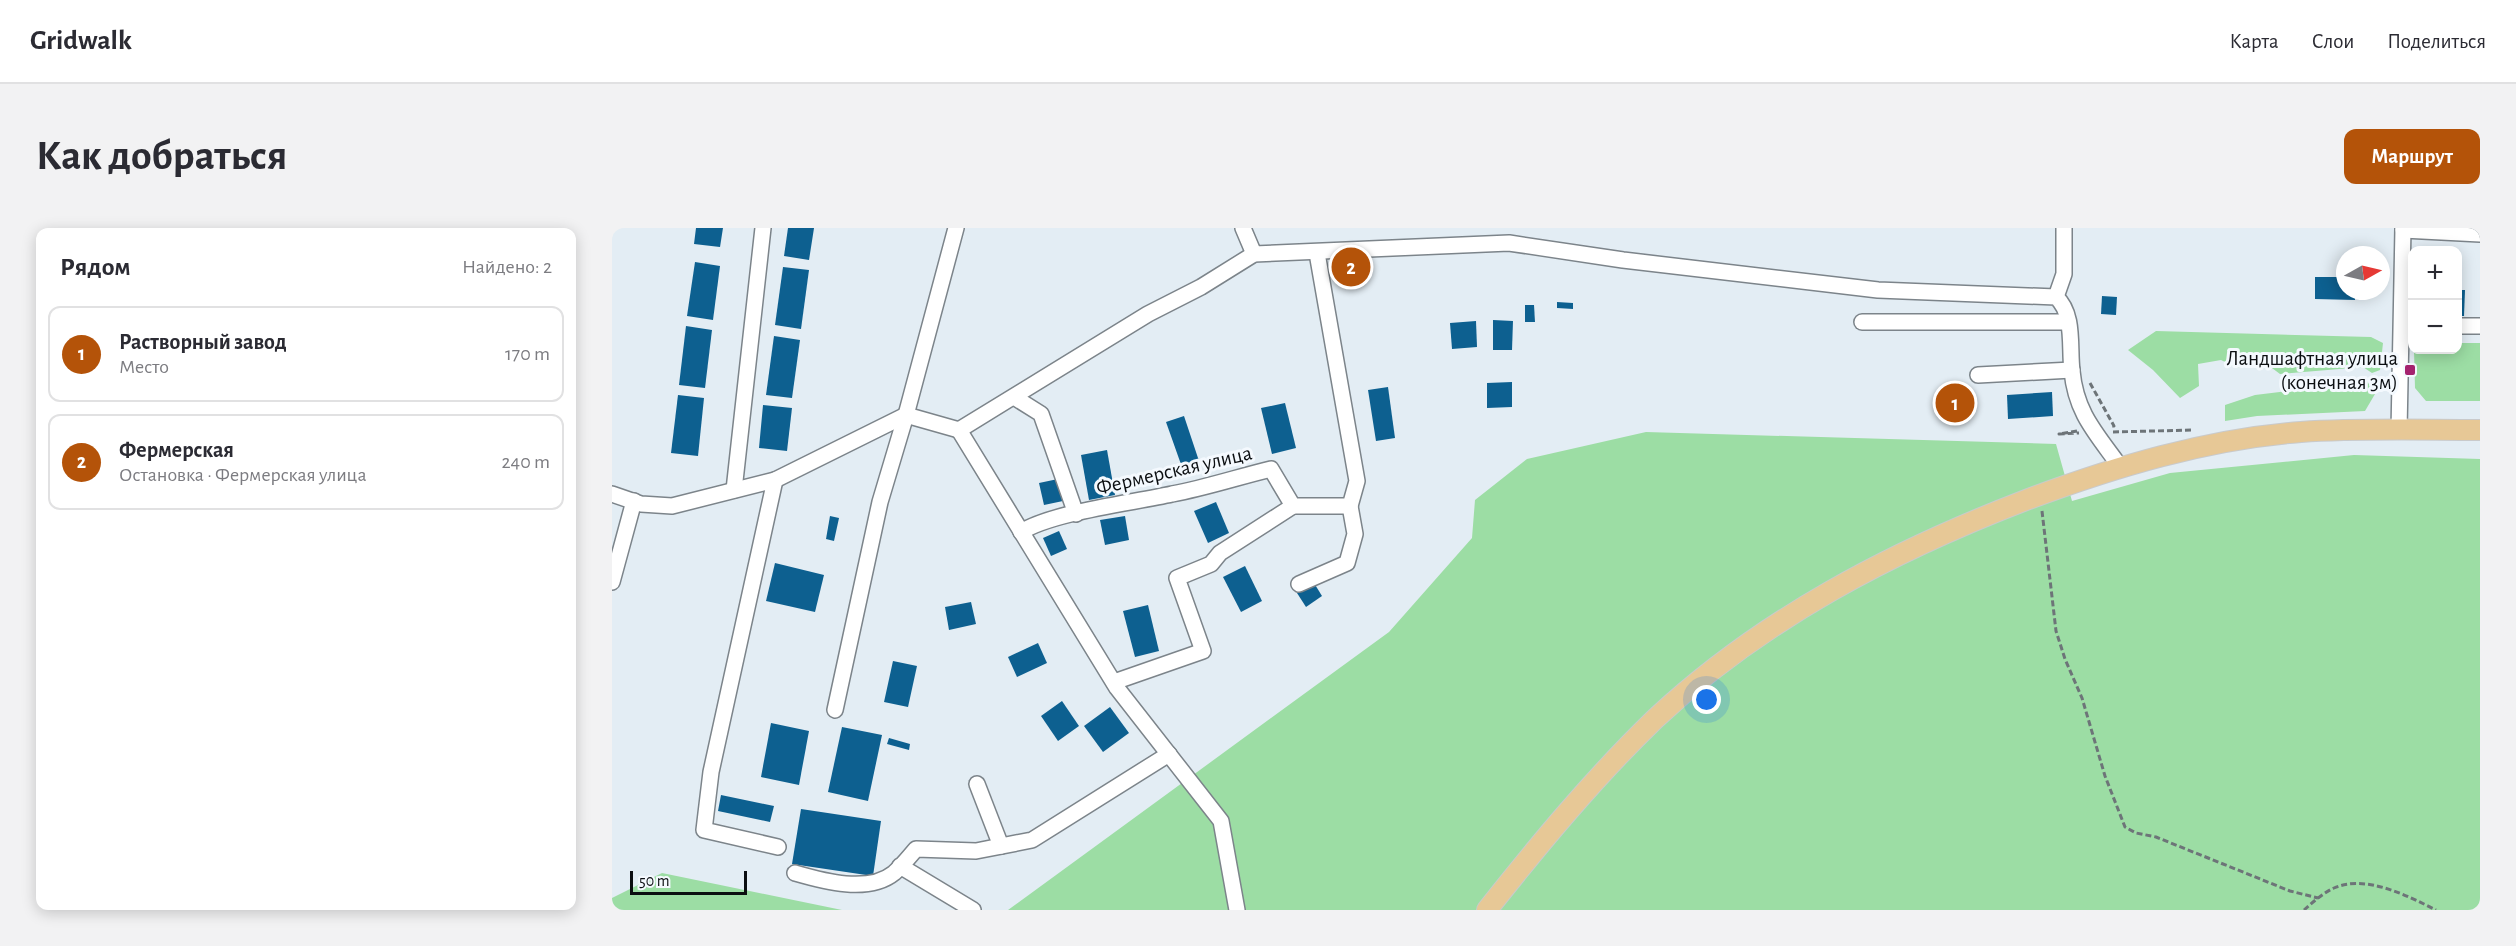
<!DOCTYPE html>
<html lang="ru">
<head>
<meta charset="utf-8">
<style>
  body { margin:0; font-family:"Alegreya Sans",sans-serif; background:#f2f2f3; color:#2b2b33 }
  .controls { position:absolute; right:18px; top:18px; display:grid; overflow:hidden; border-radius:12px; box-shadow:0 3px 15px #0003 }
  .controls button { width:54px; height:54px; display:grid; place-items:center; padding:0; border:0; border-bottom:2px solid #e1e1e2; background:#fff; color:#2b2b33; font:30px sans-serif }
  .compass { position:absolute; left:1724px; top:18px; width:54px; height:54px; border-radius:50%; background:#fff; box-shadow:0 3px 15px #0003; rotate:82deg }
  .scale { position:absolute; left:18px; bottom:15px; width:117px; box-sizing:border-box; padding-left:6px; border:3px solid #0b0e11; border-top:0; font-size:16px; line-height:21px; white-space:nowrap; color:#0b0e11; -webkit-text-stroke:4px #f4f9fe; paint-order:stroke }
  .you { position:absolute; left:1095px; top:472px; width:21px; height:21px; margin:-15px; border:4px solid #fff; border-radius:50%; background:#1a73e8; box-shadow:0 0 0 9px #1a73e833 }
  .badge { display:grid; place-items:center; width:39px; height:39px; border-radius:50%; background:#b45309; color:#fff; font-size:20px; font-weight:700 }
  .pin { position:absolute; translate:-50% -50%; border:3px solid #fff; box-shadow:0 2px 6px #0006 }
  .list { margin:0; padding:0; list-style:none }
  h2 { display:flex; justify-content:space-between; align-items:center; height:78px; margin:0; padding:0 24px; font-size:26px }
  h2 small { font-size:20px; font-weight:400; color:#7c7c81 }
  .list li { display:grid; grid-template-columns:39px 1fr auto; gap:18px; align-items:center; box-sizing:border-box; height:96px; margin:0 12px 12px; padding:0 12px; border:2px solid #e1e1e2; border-radius:12px }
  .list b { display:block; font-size:22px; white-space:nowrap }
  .list p { margin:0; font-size:20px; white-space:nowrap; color:#7c7c81 }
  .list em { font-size:20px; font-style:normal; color:#7c7c81 }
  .map { position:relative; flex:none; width:1868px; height:682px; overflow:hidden; border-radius:12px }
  header { display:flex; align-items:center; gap:36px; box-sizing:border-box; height:84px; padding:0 30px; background:#fff; border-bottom:2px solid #e1e1e2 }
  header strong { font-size:28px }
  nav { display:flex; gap:33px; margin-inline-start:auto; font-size:21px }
  .intro { display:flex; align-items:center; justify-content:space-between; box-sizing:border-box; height:144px; padding:0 36px }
  h1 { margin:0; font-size:42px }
  .button { padding:15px 27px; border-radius:12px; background:#b45309; color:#fff; font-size:21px; font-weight:700 }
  main { display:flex; gap:36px; padding:0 36px }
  aside { flex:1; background:#fff; border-radius:12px; box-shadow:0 3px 15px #0003 }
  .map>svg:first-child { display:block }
  .green { fill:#9cdda4 }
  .building { fill:#0d6090 }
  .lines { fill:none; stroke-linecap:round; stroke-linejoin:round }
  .minor-casing { stroke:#7c848a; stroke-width:18 }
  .major-casing { stroke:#c9cacb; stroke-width:22 }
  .path { stroke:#6d7478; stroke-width:3; stroke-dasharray:6 3; stroke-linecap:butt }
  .minor { stroke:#fff; stroke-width:15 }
  .major { stroke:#e7c896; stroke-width:20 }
  .poi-dot { fill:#a5226f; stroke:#f4f9fe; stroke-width:2 }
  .labels { text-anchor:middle; stroke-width:6; stroke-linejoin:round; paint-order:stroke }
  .poi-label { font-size:21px; fill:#0b0e11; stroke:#f4f9fe; text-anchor:end }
  .street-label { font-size:21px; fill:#0b0e11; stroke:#f4f9fe }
</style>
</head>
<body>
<header>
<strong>Gridwalk</strong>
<nav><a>Карта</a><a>Слои</a><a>Поделиться</a></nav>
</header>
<div class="intro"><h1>Как добраться</h1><a class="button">Маршрут</a></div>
<main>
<aside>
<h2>Рядом<small>Найдено: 2</small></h2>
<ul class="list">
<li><span class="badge">1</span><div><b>Растворный завод</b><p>Место</p></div><em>170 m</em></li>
<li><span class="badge">2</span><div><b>Фермерская</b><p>Остановка · Фермерская улица</p></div><em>240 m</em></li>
</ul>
</aside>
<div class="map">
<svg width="1868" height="682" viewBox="0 0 1868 682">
  <rect width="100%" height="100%" fill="#e3edf4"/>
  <g class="green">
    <path d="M1544,103L1759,109L1771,115L1768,142L1760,145L1751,139L1668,146L1648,131L1625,140L1609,132L1586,136L1587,158L1568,170L1541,142L1516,122Z"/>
    <path d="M1846,115H1868V173H1814L1803,160L1802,122H1846Z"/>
    <path d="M1755,153L1763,166L1753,183L1645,188L1613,193V177L1643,167Z"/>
    <path d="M1034,204L1444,216L1460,273L1558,245L1742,227L1868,231V682H396L777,404L860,310L863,272L915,231Z"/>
    <path d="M50,645L230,682H0V670Z"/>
  </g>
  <g class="building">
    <path d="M84,0H111L108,19L82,16Z"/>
    <path d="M176,0H202L197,32L172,28Z"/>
    <path d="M83,34L108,38L101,92L75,88Z"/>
    <path d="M171,39L197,42L189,101L163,97Z"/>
    <path d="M1703,49H1733V63H1743V72L1703,71Z"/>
    <path d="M1846,62H1853L1852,88H1846Z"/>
    <path d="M1490,68L1505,69L1504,87L1489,86Z"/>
    <path d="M945,74L961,75V81L945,80Z"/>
    <path d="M913,77H922L923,94H913Z"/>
    <path d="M881,92L901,93L900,122H881Z"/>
    <path d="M864,93L865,119L840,121L838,95Z"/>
    <path d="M74,98L100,102L93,160L67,157Z"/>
    <path d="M162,108L188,112L180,170L154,167Z"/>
    <path d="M900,154V179L875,180V155Z"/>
    <path d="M776,159L783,210L764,213L756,162Z"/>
    <path d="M1331,161H1356L1357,188L1331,189Z"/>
    <path d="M1440,164L1441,188L1396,191L1395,167Z"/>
    <path d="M66,167L92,170L86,228L59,225Z"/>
    <path d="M673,175L684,220L660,226L649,180Z"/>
    <path d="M151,177L180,180L175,223L147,220Z"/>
    <path d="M572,188L588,236L571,242L554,194Z"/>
    <path d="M495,222L503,267L477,272L469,227Z"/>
    <path d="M446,251L451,273L432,277L427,255Z"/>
    <path d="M604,274L617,305L596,315L582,283Z"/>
    <path d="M218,288L227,290L222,313L214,311Z"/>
    <path d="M513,288L517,312L493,317L488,292Z"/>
    <path d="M447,303L455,321L439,328L431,310Z"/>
    <path d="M163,335L212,347L203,384L154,373Z"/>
    <path d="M633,338L650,373L629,384L611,349Z"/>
    <path d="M702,355L710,368L694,379L685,365Z"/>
    <path d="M359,374L364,396L337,402L333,379Z"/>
    <path d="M536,377L547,423L523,429L511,383Z"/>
    <path d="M426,415L435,435L405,449L396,429Z"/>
    <path d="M281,433L305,438L296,479L272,474Z"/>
    <path d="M450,473L467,498L446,513L429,488Z"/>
    <path d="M498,479L517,505L491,524L472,498Z"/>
    <path d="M159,495L197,503L187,557L149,549Z"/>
    <path d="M230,499L270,507L256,573L216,564Z"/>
    <path d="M277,510L298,516L297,522L275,516Z"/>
    <path d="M109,567L162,578L158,594L106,583Z"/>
    <path d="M189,581L269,593L261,648L180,636Z"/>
  </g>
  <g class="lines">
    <defs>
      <g id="minor">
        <path d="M631,0L642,26"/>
        <path d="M1791,2L1868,6"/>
        <path d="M1444,69L1452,46V0"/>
        <path d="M1250,94H1456"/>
        <path d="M1846,98H1868"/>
        <path d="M1366,147L1460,142"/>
        <path d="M402,169L429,186L464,286"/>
        <path d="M347,202L505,460L609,593L625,682"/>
        <path d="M1787,203L1791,0"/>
        <path d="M163,252L99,544L92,602L166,619"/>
        <path d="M122,262L151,0"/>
        <path d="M0,266L29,276L60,278L163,252L294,187L347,202L536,86L589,59L642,26L897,15L1011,32L1266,62L1444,69C1463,86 1457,119 1460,143C1464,186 1485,206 1509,240"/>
        <path d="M409,304C441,284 520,275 560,266C593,260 626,249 659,241L681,278H738L745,253L705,25"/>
        <path d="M0,354L22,273"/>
        <path d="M687,356L735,335L743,306L738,278"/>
        <path d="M502,454L591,423L565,350L599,336L608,325L681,278"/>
        <path d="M223,482L268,274L294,187L344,0"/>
        <path d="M365,556L389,618"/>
        <path d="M288,638L361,682"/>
        <path d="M183,645C211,653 256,666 282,645C290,638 297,629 304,621L364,623L420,612L557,526"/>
      </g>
      <path id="major" d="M875,682C928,615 982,550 1043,491C1150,391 1279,324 1414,272C1502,239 1595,211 1689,204C1748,200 1809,202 1868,202"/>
    </defs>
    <use href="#minor" class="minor-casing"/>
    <use href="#major" class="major-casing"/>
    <g class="path">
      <path d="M1478,155L1502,198H1498"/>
      <path d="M1465,203L1447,206L1467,205"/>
      <path d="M1501,204L1581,202"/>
      <path d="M1430,283L1444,403L1453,431L1470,470L1493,548L1513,599L1524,605L1544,609L1678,663L1706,670"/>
      <path d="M1692,682C1701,674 1711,665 1722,660C1754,646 1796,668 1824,682"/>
    </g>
    <use href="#minor" class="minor"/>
    <use href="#major" class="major"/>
  </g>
  <rect class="poi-dot" x="1792" y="136" width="12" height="12" rx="3"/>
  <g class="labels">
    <g class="poi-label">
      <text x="1786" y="137">Ландшафтная улица<tspan x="1786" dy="24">(конечная 3м)</tspan></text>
    </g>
    <g class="street-label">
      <text transform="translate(562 242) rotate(-13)" y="7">Фермерская улица</text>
    </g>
  </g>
</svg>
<div class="controls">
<button>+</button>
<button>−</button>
</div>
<svg class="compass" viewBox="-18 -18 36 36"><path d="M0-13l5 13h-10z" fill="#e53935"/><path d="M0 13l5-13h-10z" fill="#7c7c81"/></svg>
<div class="scale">50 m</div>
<div class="you"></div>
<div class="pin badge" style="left:1343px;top:175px">1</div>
<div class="pin badge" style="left:739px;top:39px">2</div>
</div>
</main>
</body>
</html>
